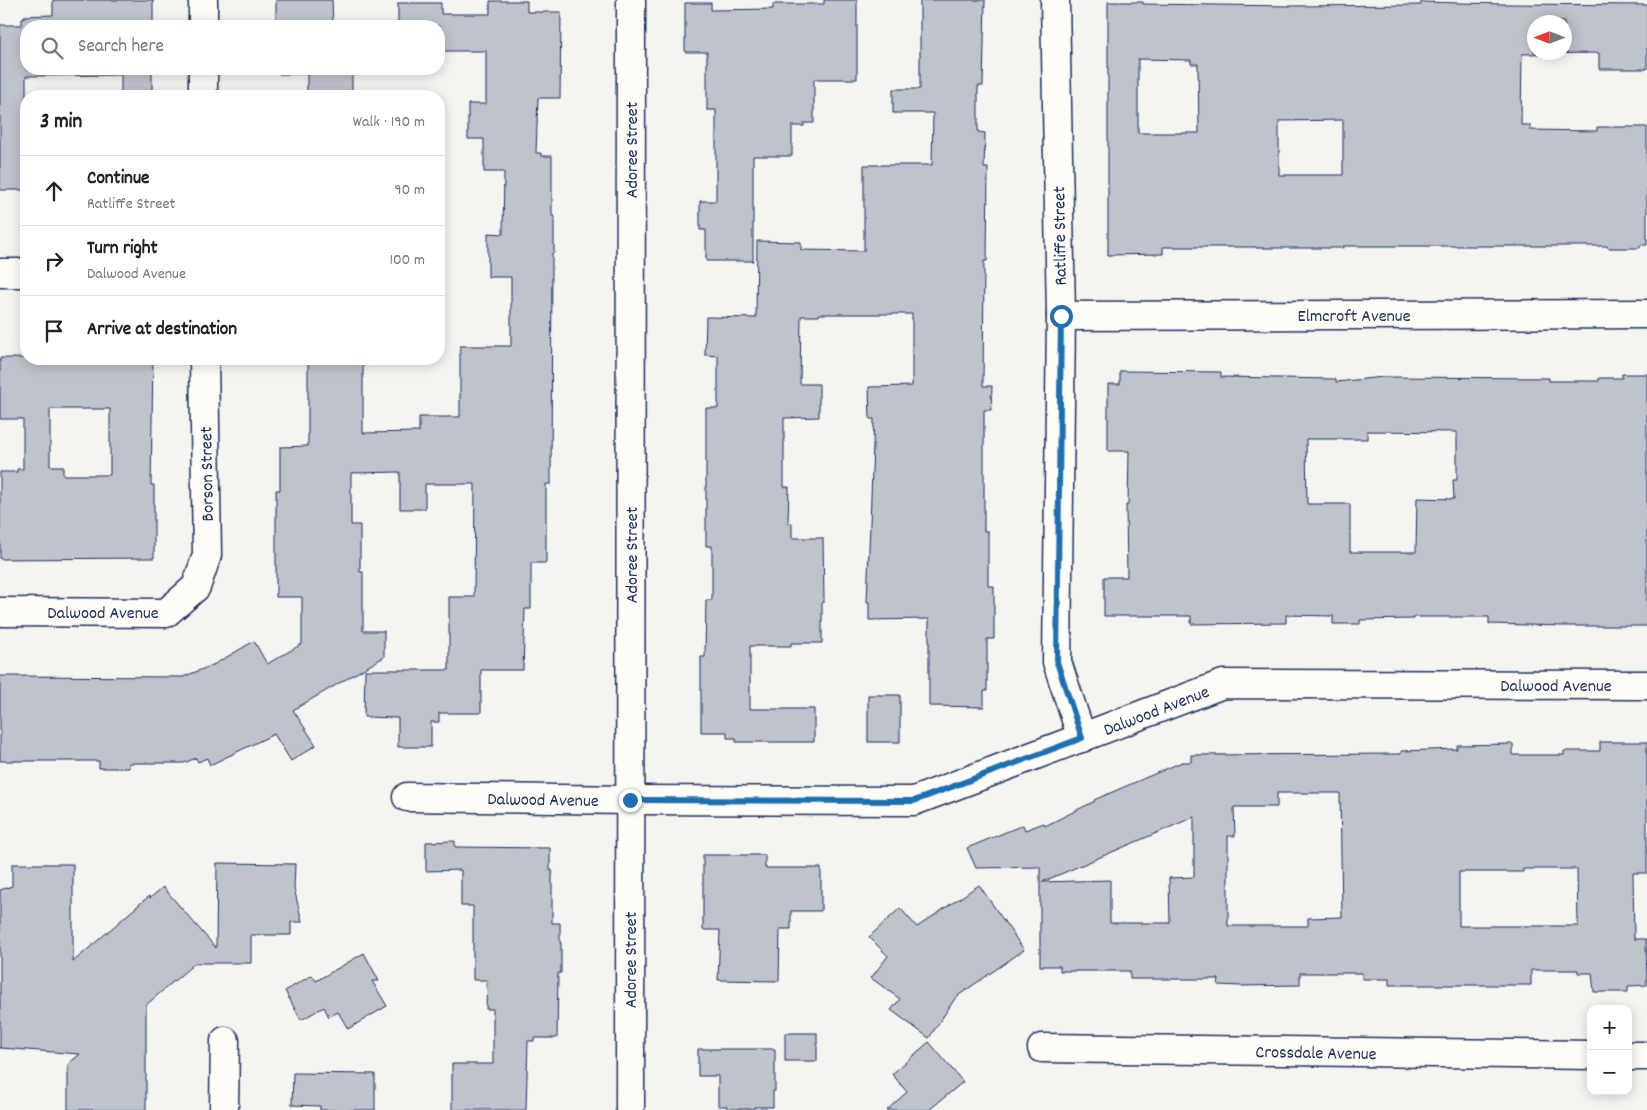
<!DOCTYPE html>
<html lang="en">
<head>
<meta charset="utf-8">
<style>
  body { margin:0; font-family:Dekko,sans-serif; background:#f2f2f2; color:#222 }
  .controls { position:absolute; right:15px; bottom:15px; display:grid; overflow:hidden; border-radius:10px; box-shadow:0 2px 12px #0003 }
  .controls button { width:45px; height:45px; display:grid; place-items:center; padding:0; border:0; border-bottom:1px solid #e0e0e0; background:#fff; color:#222; font:25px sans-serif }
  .compass { position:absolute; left:1527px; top:15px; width:45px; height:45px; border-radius:50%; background:#fff; box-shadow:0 2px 12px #0003; rotate:270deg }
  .stop { position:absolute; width:15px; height:15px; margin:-11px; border:4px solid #1f6fb2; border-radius:50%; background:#fff }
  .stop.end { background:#1f6fb2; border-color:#fff; box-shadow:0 1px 5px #0008 }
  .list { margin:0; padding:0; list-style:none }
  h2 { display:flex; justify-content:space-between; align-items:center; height:65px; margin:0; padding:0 20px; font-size:21px }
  h2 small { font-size:16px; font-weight:400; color:#767676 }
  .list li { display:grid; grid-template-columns:32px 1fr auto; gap:15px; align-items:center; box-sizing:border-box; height:70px; padding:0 20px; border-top:1px solid #e0e0e0 }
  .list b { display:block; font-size:19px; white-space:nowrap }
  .list p { margin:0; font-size:16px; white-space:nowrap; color:#767676 }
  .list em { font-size:16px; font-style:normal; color:#767676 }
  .icon { flex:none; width:28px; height:28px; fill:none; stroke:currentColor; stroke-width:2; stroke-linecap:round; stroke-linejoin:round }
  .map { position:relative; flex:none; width:1647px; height:1110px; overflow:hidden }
  .search { position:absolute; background:#fff; box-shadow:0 2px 12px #0003; left:20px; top:20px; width:425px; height:55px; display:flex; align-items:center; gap:12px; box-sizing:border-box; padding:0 18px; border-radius:20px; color:#767676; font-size:19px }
  .panel { position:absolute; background:#fff; box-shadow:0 2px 12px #0003; left:20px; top:90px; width:425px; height:275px; border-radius:20px }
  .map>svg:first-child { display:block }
  .building { fill:#bfc3cc; stroke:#1b2f5e; fill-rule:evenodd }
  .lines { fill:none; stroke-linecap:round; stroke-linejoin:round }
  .minor-casing { stroke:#1b2f5e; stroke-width:31 }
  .minor { stroke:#fdfcf7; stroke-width:28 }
  .route { stroke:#1f6fb2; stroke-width:6 }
  .labels { text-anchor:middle; stroke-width:4; stroke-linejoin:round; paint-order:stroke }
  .street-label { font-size:18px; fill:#1b2f5e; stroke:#fdfcf7 }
</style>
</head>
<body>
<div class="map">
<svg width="1647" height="1110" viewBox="0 0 1647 1110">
  <rect width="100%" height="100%" fill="#f4f4f1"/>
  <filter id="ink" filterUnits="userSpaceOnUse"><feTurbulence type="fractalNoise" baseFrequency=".02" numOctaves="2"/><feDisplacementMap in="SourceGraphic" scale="10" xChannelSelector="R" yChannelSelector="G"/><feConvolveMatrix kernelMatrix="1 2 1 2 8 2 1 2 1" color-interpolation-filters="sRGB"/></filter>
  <g filter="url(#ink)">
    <g class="building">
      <path d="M53,0H153V26H26V69H152V96H121V75L26,76V190H0V25H22V19H24V16L53,15Z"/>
      <path d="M276,0H332L333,26H276Z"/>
      <path d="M824,0H857V79H814V123H804V126H792V156H753V261H706V230H700V201H716V110H707V52H685V3H711V10L773,9V4H824Z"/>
      <path d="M920,0H985L983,86H978V132L985,133L984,168H988L987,261H984L983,386H992L991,410H984V531H988V586H994V639H987V691H984V707L929,706V619L869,620V602H867L874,419H870L869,387L912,386V314H819V316H801L800,384H819V417L784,418V487H789L788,523H792V538H823L824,602H822V643H791V646H750V709H814V742H736V738H727V732H701V657H705L706,600H712V546H706V408H718V356L705,355L706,317L756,318L757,241L801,242V250L864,251V165H932L933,113H893V89H920Z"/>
      <path d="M490,1H527V12H561L560,98H538L536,153H541V156H552V216H554V253H552L551,484H546V563H531V609H525L523,670H481V713H439V722H431V747H398V718L364,717L365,670H449V597H474L475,484H425V509H400V472L351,473V525H360V572H363V631H384V657L293,710L316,745L291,761L274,734L210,765L207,758L198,762L196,758L184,763H129V768H99V761H0V676L183,677L215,664L254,641L267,664L302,644V597H276V490H280V447L308,446V359H363V433L419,432V417H460V346H511V277H488V233L503,234L504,172H484V139H468V104H486V51H439V26H398V3H441V14H490Z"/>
      <path d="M1108,2H1143V4L1290,6L1421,5V2L1503,4L1647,5V69H1599V53L1522,54L1521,125H1530V130L1597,131V127H1647V245H1640V248H1608L1607,246H1343V248H1256V247H1163V254L1108,255ZM1534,22H1564V52H1534ZM1138,59L1191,60V64H1198L1199,133H1138ZM1343,120V175H1279V121Z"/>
      <path d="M279,69H352V96H307V74H279Z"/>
      <path d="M0,358L153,359L151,485H154V558L0,559V472H17V469H23V419H0ZM50,409H110V475H63V466H50Z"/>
      <path d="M1120,371L1221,372V377L1336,379V382L1383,377L1549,378V381H1599V378H1622V374H1647V626H1564L1489,624V617H1414V619L1360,620V624H1333V616L1286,615V623L1191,624V616H1104V577H1127L1126,505H1128L1129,451H1108V384H1120ZM1367,431L1457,432V480H1453L1454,499L1417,498L1416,552H1350V504H1307L1306,439H1367Z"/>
      <rect x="868" y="695" width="32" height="47"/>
      <path d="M1600,742H1647V873H1633L1634,939H1646L1647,985L1628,986V992H1594L1592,973H1578V970H1531V985H1389V979H1362V973H1300V985L1242,986L1218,985L1219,979H1130V971H1060V966H1040V867L976,868L967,848L1023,825L1025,830L1044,823L1045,826L1095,801L1094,800L1182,762H1191V755L1401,754V751L1457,749V745L1513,744V755H1564V751H1600ZM1277,793H1340L1342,917L1308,918V926H1228V836H1235L1234,807H1277ZM1194,817V877L1169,878L1170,923H1110V880L1042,882ZM1523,869H1577L1578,926H1459V872H1523Z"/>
      <path d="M455,841V847L550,848V870H552V923H560V943H561V973H558L557,1038H534V1041H528L526,1110H452V1064H493V1009H486L487,980H473V906H461V870L426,871V842Z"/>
      <path d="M703,855H765V868H821V911H791V929H780L779,981L718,980L720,930H703Z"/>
      <path d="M217,863L295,864L294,888L302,922H291V935H251V963H195L146,1005V1110H68V1064L80,1054L0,1048V890L12,886V864H73V962L149,896L150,898L163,887L216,948Z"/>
      <path d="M979,885L1024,950L956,997L929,1038L891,1010L900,999L871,978L888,956L869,937L900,908L917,927Z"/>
      <path d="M364,953L379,981H372L387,1006L348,1029L338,1012L329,1017L324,1007L301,1020L285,991L312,975L316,981Z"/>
      <rect x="785" y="1033" width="32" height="28"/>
      <path d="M929,1042L963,1082L929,1110H887L907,1092L892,1074Z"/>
      <path d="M698,1049H775V1091H773V1107H754V1109H727V1106H718V1076H698Z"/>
      <path d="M293,1073L375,1074V1110H320V1106L292,1105Z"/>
    </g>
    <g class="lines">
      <defs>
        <g id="minor">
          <path d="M203,0V26"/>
          <path d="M1055,0L1061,316L1057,662L1082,738"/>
          <path d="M203,69V96"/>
          <path d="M0,273H26"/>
          <path d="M1061,316L1647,314"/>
          <path d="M0,612L166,613L196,587L207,555L204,359"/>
          <path d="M407,797L630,800L914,801L1223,684L1647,685"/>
          <path d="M1042,1048L1591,1055"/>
          <path d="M1628,1056H1647"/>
          <path d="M224,1110L225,1041"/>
          <path d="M630,1110L631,0"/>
        </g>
      </defs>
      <use href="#minor" class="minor-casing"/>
      <use href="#minor" class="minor"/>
    </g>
  </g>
  <g class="lines" filter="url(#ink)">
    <path class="route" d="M630,800L914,801L1082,738L1057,662L1061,316"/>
  </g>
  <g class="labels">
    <g class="street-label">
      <text transform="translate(631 150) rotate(-90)" y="6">Adoree Street</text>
      <text transform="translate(1059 236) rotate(-91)" y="6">Ratliffe Street</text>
      <text x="1354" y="321">Elmcroft Avenue</text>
      <text transform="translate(206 474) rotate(-91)" y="6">Borson Street</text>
      <text transform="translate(631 555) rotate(-90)" y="6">Adoree Street</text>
      <text x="103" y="618">Dalwood Avenue</text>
      <text x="1556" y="691">Dalwood Avenue</text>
      <text transform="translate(1156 710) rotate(-21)" y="6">Dalwood Avenue</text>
      <text transform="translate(543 799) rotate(1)" y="6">Dalwood Avenue</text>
      <text transform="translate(630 960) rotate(-90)" y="6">Adoree Street</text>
      <text transform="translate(1316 1052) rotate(1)" y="6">Crossdale Avenue</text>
    </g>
  </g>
</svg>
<div class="controls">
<button>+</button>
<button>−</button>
</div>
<svg class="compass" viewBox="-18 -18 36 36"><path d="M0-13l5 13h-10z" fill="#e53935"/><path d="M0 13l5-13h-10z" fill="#767676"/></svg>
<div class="stop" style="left:1061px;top:316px"></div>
<div class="stop end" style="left:630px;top:800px"></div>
<div class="search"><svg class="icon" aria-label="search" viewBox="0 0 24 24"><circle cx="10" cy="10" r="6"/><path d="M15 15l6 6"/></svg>Search here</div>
<section class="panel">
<h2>3 min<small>Walk · 190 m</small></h2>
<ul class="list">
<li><svg class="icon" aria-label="ahead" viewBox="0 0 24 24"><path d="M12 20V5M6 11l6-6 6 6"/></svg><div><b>Continue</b><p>Ratliffe Street</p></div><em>90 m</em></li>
<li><svg class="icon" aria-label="right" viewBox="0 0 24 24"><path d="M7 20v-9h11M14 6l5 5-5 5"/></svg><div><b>Turn right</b><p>Dalwood Avenue</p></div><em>100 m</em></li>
<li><svg class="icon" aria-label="arrive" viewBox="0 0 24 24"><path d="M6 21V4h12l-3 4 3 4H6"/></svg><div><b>Arrive at destination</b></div></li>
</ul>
</section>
</div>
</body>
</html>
